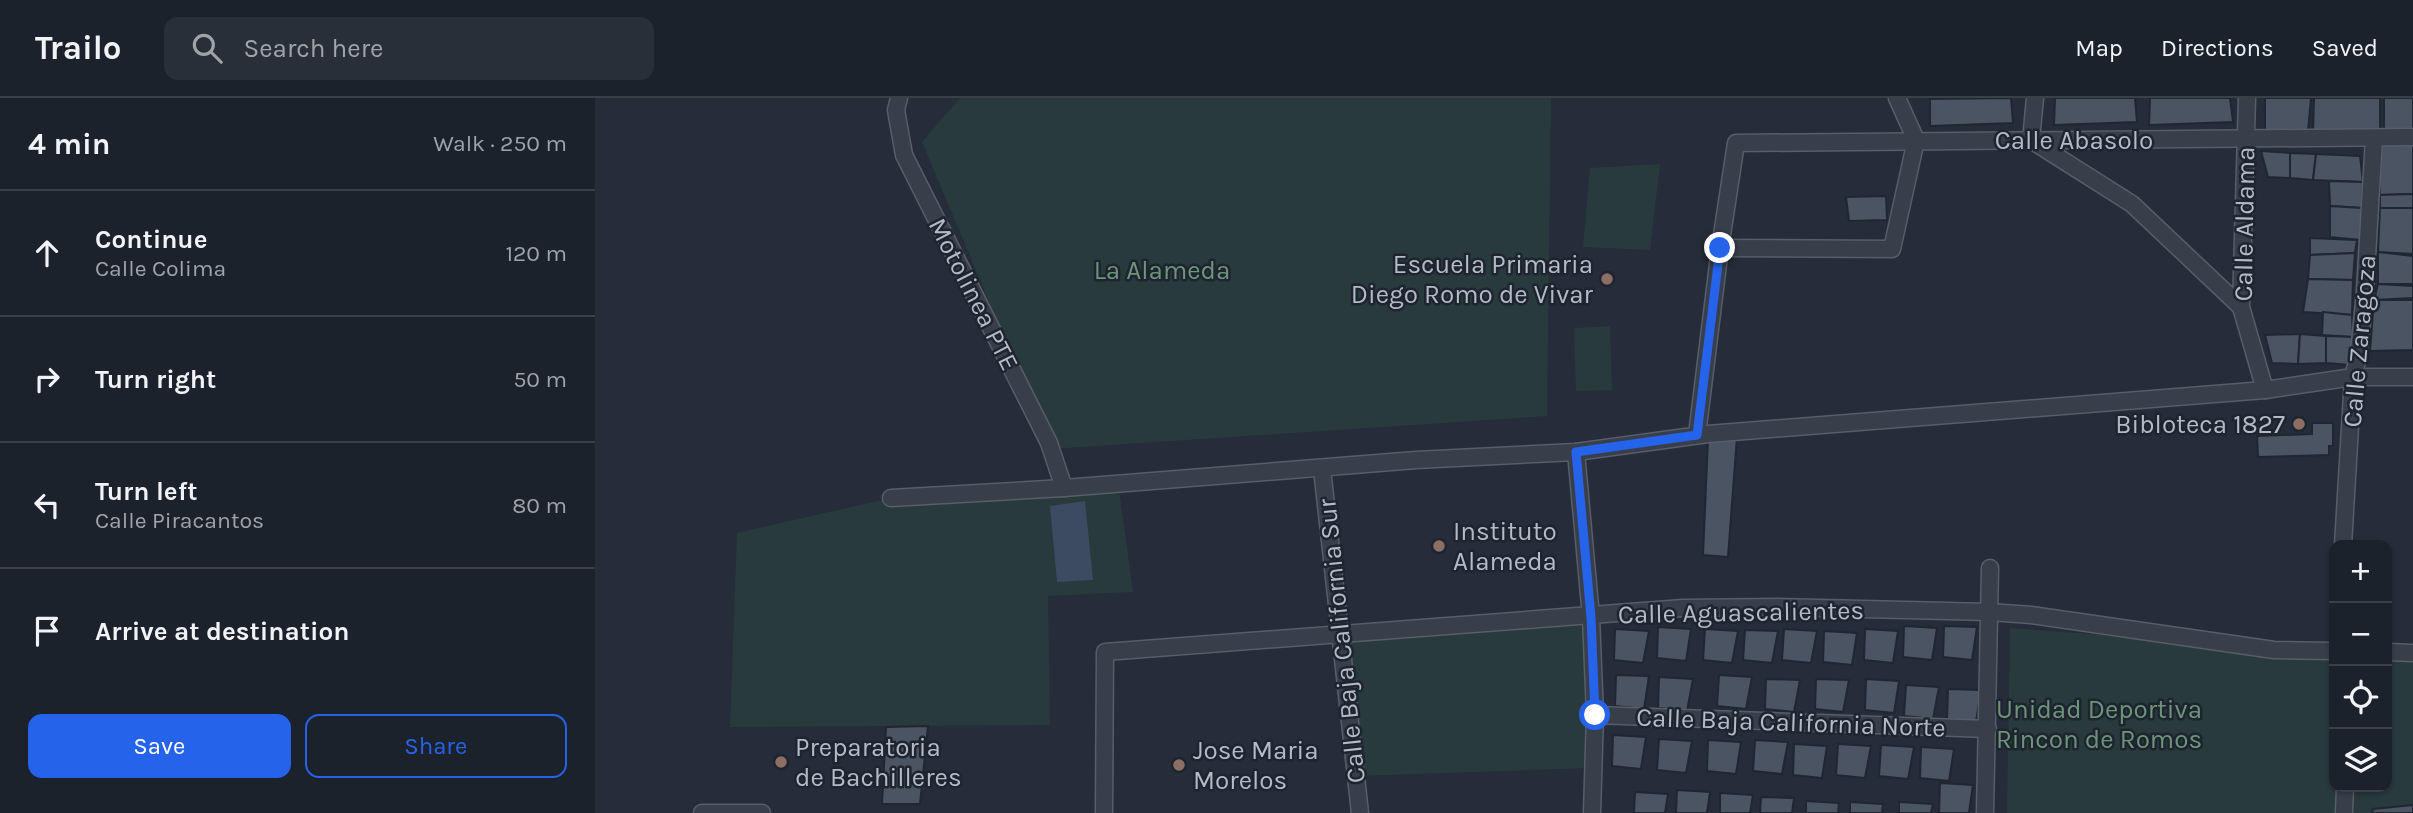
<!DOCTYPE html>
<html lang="en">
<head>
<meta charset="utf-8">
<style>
  body { margin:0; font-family:Karla,sans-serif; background:#292f38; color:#f1f3f6 }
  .controls { position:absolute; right:21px; bottom:21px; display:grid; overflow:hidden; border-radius:14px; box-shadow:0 2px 5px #0004 }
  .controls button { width:63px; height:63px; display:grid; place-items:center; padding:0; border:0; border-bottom:2px solid #3a3f48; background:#1c222c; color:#f1f3f6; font:35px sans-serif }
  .stop { position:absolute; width:21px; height:21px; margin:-16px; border:5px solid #2563eb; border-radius:50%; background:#fff }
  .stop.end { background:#2563eb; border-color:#fff; box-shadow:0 2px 7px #0008 }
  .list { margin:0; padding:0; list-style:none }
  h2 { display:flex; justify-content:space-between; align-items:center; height:91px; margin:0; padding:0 28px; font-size:30px }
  h2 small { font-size:23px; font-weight:400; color:#a0a4a9 }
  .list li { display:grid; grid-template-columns:46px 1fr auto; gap:21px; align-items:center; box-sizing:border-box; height:126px; padding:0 28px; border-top:2px solid #3a3f48 }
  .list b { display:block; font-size:26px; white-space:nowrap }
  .list p { margin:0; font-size:23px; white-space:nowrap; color:#a0a4a9 }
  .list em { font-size:23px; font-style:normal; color:#a0a4a9 }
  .actions { display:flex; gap:14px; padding:21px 28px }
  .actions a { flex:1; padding:16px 0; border:2px solid #2563eb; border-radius:14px; text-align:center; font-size:24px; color:#2563eb }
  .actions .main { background:#2563eb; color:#fff }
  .icon { flex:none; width:38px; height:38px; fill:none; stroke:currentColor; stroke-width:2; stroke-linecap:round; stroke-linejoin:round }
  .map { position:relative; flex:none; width:1818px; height:715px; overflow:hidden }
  header { display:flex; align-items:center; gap:42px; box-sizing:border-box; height:98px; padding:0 35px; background:#1c222c; border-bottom:2px solid #3a3f48 }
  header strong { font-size:33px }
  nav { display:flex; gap:38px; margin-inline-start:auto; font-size:24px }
  .search { width:490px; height:63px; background:#292f38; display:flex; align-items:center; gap:18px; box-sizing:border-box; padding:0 24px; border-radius:14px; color:#a0a4a9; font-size:26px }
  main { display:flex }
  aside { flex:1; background:#1c222c }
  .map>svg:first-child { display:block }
  .green { fill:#283a3c }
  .water { fill:#3c4a62 }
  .building { fill:#4b5463; stroke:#202632; stroke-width:2 }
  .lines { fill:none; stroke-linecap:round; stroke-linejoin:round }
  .minor-casing { stroke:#575d69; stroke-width:19 }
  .minor { stroke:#383f4b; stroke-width:16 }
  .route { stroke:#2563eb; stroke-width:9 }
  .education-dot { fill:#8d6e63; stroke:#1e2430; stroke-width:2.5 }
  .labels { text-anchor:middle; stroke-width:5; stroke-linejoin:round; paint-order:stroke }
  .street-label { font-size:26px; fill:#b4bac6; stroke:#1e2430 }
  .poi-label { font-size:26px; fill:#b4bac6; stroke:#1e2430; text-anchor:start }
  .park-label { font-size:26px; fill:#6d9578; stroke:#1e2430 }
</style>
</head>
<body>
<header>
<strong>Trailo</strong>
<div class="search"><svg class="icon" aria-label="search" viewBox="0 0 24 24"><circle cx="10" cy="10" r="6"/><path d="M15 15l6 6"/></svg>Search here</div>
<nav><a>Map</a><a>Directions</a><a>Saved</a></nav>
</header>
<main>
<aside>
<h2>4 min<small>Walk · 250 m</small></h2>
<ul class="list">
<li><svg class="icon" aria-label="ahead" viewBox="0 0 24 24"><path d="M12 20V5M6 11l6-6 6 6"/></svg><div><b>Continue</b><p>Calle Colima</p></div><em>120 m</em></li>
<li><svg class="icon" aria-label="right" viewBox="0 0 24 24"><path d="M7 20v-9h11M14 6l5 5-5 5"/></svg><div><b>Turn right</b></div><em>50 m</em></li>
<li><svg class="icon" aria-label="left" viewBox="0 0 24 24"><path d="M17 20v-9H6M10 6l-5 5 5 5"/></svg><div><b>Turn left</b><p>Calle Piracantos</p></div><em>80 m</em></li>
<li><svg class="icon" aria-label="arrive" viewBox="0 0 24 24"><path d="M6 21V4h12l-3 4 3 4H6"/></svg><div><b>Arrive at destination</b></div></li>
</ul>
<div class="actions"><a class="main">Save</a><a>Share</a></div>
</aside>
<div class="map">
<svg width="1818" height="715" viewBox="0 0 1818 715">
  <rect width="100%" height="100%" fill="#252d3a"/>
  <g class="green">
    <path d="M365,0H956L952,318L456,351L327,44Z"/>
    <path d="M1065,66L1055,152L988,149L995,70Z"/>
    <path d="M1015,228L1017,292L981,293L979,230Z"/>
    <path d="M523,384L538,494L453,498L455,627L135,629L142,435L296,400Z"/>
    <path d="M996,519L993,670L761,678L745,536Z"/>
    <path d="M1415,530L1739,554V689H1792V558L1818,560V715H1412Z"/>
  </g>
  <path class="water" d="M490,403L498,482L462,484L455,408Z"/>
  <g class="building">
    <path d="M1416,0L1418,25L1335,28V1Z"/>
    <path d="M1460,0H1540L1542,24L1459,27Z"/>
    <path d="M1555,0H1635L1638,24L1554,27Z"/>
    <path d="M1670,0H1716L1713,33L1670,32Z"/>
    <path d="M1719,0H1785V32L1718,34Z"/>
    <path d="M1789,0H1818V32L1789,34Z"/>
    <path d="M1818,45V96L1785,97L1783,46Z"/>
    <path d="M1666,53L1695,55V80L1673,79Z"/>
    <path d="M1695,55L1721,56L1718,82L1695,80Z"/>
    <path d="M1721,56L1765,58L1768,84L1718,82Z"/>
    <path d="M1734,83L1768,84L1767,110L1735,108Z"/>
    <path d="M1818,96V110H1785V97Z"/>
    <path d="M1291,98L1292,122L1254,123L1251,99Z"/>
    <path d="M1735,108L1767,110L1765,142L1735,139Z"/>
    <path d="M1785,110H1818V156L1783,154Z"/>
    <path d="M1715,140L1762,142L1760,155L1715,157Z"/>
    <path d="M1783,154L1818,158V186H1783Z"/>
    <path d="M1760,155L1758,182L1713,181L1715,157Z"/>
    <path d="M1713,181L1758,182L1757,217L1708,214Z"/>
    <path d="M1783,186L1818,188V200L1779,202Z"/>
    <path d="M1779,202H1818V252L1775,253Z"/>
    <path d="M1728,214L1757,217L1758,239L1727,237Z"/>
    <path d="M1705,236L1703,266L1677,265L1670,237Z"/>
    <path d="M1705,236L1731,238V265L1703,266Z"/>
    <path d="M1731,238L1758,239L1755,267L1731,265Z"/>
    <path d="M1717,325H1738V348H1734V357L1663,359L1662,338L1717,336Z"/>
    <path d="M1142,339L1133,459L1108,457L1113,341Z"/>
    <path d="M1309,528L1342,530L1337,562L1308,559Z"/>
    <path d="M1349,528L1382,529L1377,562L1348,559Z"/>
    <path d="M1063,529L1096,531L1091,563L1062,560Z"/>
    <path d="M1020,531L1054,533L1048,565L1019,562Z"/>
    <path d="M1110,531L1143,533L1137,565L1108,562Z"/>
    <path d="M1189,531L1222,533L1216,565L1187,562Z"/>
    <path d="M1270,531L1303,533L1298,565L1269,562Z"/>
    <path d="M1150,532L1183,533L1177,565L1148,562Z"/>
    <path d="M1229,533L1262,535L1257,567L1228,564Z"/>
    <path d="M1021,577L1054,578L1049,611L1020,608Z"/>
    <path d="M1124,577L1157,579L1151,611L1122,608Z"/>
    <path d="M1064,579L1098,581L1092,613L1063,610Z"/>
    <path d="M1171,581L1205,582L1199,614L1170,611Z"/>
    <path d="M1221,581L1254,582L1248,614L1220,611Z"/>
    <path d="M1271,581L1304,583L1299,615L1270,612Z"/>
    <path d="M1311,587L1344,589L1338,621L1309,618Z"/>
    <path d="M1353,591L1386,592L1381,624L1352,621Z"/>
    <path d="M333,628L325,706H287L291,629Z"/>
    <path d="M1018,637L1051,639L1046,671L1017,668Z"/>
    <path d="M1064,641L1097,643L1091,675L1062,672Z"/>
    <path d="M1113,642L1146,644L1141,676L1112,673Z"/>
    <path d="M1160,642L1193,644L1187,676L1158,673Z"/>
    <path d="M1199,646L1232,648L1227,680L1198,677Z"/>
    <path d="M1243,646L1276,648L1270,680L1241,677Z"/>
    <path d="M1286,647L1319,649L1313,681L1284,678Z"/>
    <path d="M1326,649L1359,651L1354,683L1325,680Z"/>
    <path d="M1345,685L1378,687L1374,715H1344Z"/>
    <path d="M1082,692L1115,694L1112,715H1081Z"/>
    <path d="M1040,694L1073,696L1070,715H1039Z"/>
    <path d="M1125,695L1158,697L1155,715H1125Z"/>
    <path d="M1166,699L1199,700L1197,715H1165Z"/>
    <path d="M1211,703L1244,705L1243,715H1211Z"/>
    <path d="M1255,704L1288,706L1287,715H1255Z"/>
    <path d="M1304,704L1338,706L1336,715H1304Z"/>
    <path d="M1818,707V715H1777L1778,711Z"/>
  </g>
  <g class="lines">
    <defs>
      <g id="minor">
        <path d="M304,0L301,12L309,57L454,345L469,390"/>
        <path d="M1440,0L1436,42L1537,106L1646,209"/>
        <path d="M1652,0L1646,209L1670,292"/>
        <path d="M1125,150L1297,151L1321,42L1302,0"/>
        <path d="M1102,337L1125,150L1141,45L1818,39"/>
        <path d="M981,354L996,519L1000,617L997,715"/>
        <path d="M727,371L765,715"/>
        <path d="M296,400L469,390L821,362L981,354L1113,336L1670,292L1758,279H1818"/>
        <path d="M1748,447L1758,279L1764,256L1770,193L1779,40"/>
        <path d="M1792,554L1818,555"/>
        <path d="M1000,617L1393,631"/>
        <path d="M107,715H167"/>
        <path d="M509,715L510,554L1088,510L1182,509L1395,514L1436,517L1679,552L1739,553"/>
        <path d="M1390,715L1395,470"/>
        <path d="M1749,715L1750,689"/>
      </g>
    </defs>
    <use href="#minor" class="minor-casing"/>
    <use href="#minor" class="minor"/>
  </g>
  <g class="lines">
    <path class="route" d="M1000,617L996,519L981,354L1102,337L1125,150"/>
  </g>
  <g class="education-dot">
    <circle cx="1012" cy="181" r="7"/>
    <circle cx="1704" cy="326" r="7"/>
    <circle cx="844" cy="448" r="7"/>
    <circle cx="186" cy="664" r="7"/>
    <circle cx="584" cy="667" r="7"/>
  </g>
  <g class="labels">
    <g class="street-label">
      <text x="1479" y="51">Calle Abasolo</text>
      <text transform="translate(1649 126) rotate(-89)" y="9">Calle Aldama</text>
      <text transform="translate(379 196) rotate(63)" y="9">Motolinea PTE</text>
      <text transform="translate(1764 243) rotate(-85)" y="9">Calle Zaragoza</text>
      <text transform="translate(1146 514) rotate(-1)" y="9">Calle Aguascalientes</text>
      <text transform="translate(746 543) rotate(-96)" y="9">Calle Baja California Sur</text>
      <text transform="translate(1196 624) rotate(2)" y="9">Calle Baja California Norte</text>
    </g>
    <g class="poi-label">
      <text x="998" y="175" text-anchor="end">Escuela Primaria<tspan x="998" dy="30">Diego Romo de Vivar</tspan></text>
      <text x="1690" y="335" text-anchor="end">Bibloteca 1827</text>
      <text x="858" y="442">Instituto<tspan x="858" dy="30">Alameda</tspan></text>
      <text x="200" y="658">Preparatoria<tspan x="200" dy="30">de Bachilleres</tspan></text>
      <text x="598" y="661">Jose Maria<tspan x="598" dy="30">Morelos</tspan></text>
    </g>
    <g class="park-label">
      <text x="567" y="181">La Alameda</text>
      <text x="1504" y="620">Unidad Deportiva<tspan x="1504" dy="30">Rincon de Romos</tspan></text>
    </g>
  </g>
</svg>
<div class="controls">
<button>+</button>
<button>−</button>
<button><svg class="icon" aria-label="locate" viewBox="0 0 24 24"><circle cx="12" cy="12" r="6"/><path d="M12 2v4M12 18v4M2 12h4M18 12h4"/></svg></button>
<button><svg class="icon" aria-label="layers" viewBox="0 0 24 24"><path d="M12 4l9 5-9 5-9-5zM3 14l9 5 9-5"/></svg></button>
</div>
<div class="stop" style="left:1000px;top:617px"></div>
<div class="stop end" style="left:1125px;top:150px"></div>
</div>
</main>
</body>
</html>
